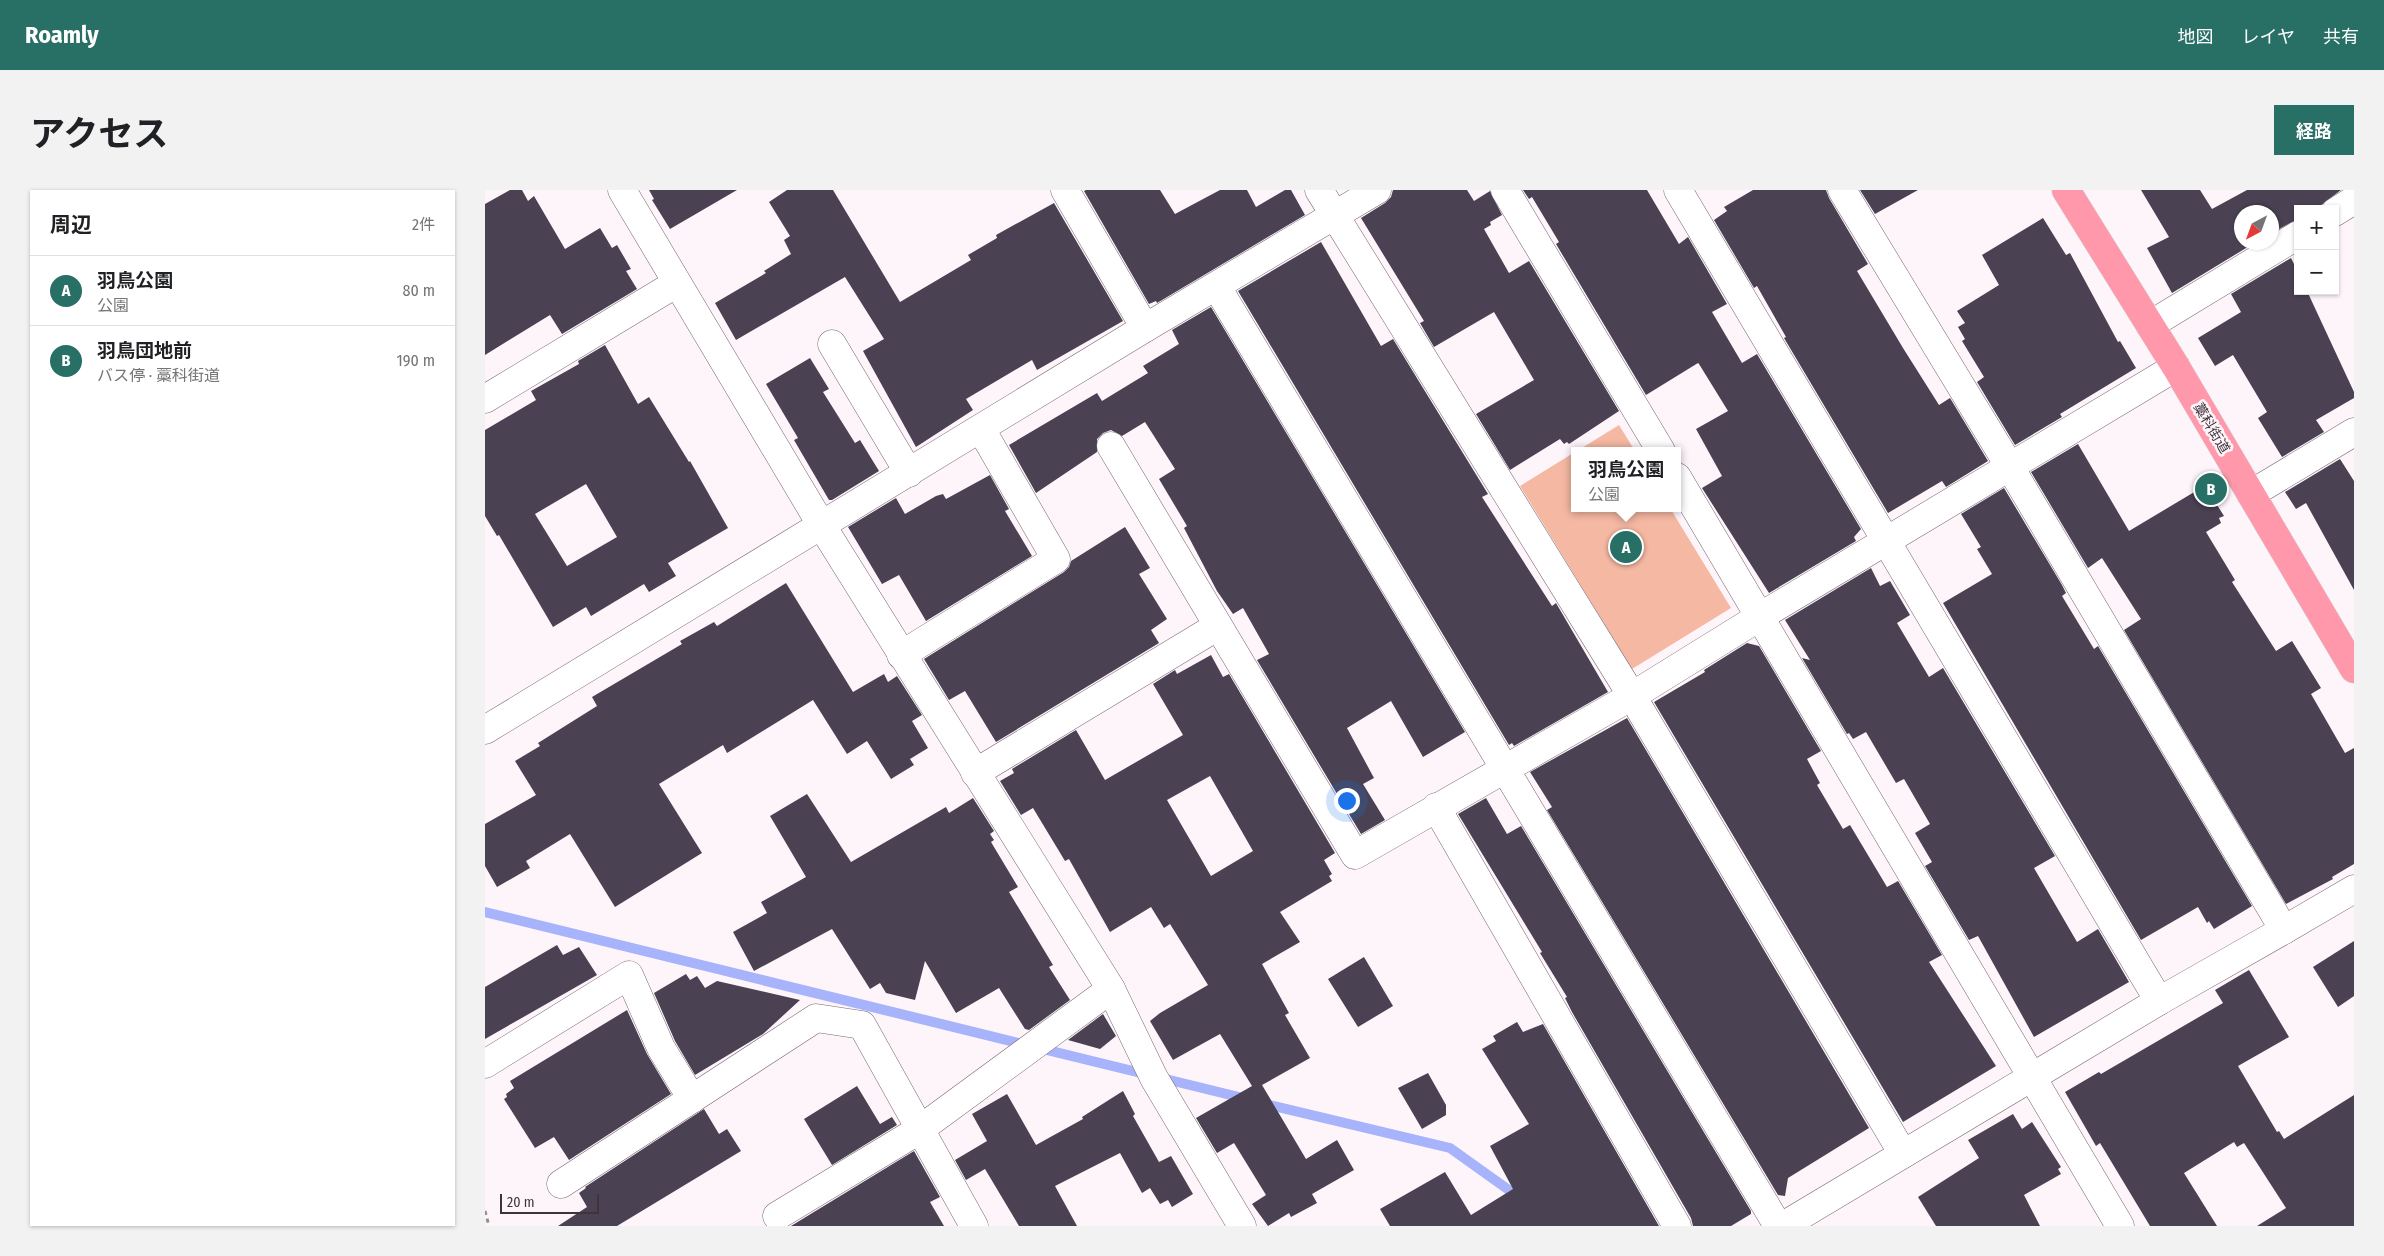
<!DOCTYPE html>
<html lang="ja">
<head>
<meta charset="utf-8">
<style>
  body { margin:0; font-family:"Fira Sans Condensed","Noto Sans JP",sans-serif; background:#f2f2f2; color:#202124 }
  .controls { position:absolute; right:15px; top:15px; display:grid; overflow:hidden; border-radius:0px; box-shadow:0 1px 4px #0004 }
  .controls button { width:45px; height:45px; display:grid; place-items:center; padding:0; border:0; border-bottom:1px solid #e0e0e0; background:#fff; color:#202124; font:25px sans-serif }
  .compass { position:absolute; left:1749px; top:15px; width:45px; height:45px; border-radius:50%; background:#fff; box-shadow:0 1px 4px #0004; rotate:221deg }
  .scale { position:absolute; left:15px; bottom:12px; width:99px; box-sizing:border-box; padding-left:5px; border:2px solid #3e353b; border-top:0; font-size:14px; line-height:18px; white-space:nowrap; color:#3e353b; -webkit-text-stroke:4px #fef5fb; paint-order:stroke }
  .you { position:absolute; left:861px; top:610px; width:18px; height:18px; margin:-12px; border:4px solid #fff; border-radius:50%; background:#1a73e8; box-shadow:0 0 0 8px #1a73e833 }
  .badge { display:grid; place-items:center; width:32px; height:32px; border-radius:50%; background:#286f66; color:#fff; font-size:16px; font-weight:700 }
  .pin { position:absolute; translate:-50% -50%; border:2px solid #fff; box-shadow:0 1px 5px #0006 }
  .popup { position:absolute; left:1086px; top:257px; width:110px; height:65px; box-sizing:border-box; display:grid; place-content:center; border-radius:0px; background:#fff; filter:drop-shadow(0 1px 4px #0005); font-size:16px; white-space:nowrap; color:#757577 }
  .popup b { font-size:19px; color:#202124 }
  .popup::after { content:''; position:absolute; left:50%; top:100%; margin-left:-10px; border:10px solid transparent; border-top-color:#fff }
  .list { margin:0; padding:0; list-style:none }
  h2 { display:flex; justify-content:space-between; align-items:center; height:65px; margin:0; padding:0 20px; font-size:21px }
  h2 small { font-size:16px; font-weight:400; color:#757577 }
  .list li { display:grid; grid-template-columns:32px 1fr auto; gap:15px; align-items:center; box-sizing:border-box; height:70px; padding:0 20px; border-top:1px solid #e0e0e0 }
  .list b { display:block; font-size:19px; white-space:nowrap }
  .list p { margin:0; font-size:16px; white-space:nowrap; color:#757577 }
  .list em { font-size:16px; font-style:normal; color:#757577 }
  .map { position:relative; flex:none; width:1869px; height:1036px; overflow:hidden; border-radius:0px }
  header { display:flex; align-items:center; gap:30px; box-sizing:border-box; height:70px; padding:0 25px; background:#286f66; color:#fff }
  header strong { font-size:24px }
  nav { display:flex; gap:28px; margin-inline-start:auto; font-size:18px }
  .intro { display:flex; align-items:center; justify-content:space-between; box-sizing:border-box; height:120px; padding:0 30px }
  h1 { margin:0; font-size:35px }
  .button { padding:12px 22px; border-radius:0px; background:#286f66; color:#fff; font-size:18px; font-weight:700 }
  main { display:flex; gap:30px; padding:0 30px }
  aside { flex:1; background:#fff; border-radius:0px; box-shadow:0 1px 4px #0004 }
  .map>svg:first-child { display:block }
  .green { fill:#f5b8a2 }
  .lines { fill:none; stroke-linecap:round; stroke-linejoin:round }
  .stream { stroke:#a7b3fb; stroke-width:10 }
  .building { fill:#4a4153; fill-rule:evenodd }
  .minor-casing { stroke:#7b6774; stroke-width:29 }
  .trunk-casing { stroke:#d5d3d4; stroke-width:29 }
  .path { stroke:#968d93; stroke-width:3; stroke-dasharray:4 4; stroke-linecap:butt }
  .minor { stroke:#fff; stroke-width:28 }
  .trunk { stroke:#ff98ab; stroke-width:28 }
  .labels { text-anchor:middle; stroke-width:5; stroke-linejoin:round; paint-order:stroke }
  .street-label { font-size:14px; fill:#3e353b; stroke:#fef5fb }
</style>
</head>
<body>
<header>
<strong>Roamly</strong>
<nav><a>地図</a><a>レイヤ</a><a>共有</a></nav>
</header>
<div class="intro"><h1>アクセス</h1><a class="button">経路</a></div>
<main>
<aside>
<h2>周辺<small>2件</small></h2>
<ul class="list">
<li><span class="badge">A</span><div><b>羽鳥公園</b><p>公園</p></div><em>80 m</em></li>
<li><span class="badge">B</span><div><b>羽鳥団地前</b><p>バス停 · 藁科街道</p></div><em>190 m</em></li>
</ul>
</aside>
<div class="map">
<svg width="1869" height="1036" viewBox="0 0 1869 1036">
  <rect width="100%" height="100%" fill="#fef5fb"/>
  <g class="green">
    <path d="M1134,235L1150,261H1092Z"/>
    <path d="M1090,262V318H1185L1246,418L1147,479L1035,296Z"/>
  </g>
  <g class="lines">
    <g class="stream">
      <path d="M0,722L762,909"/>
      <path d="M776,913L965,958L1035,1008"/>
    </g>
  </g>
  <g class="building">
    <path d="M25,0H37L43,11L49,6L80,59L115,38L127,58L132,55L146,79L141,81L152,99L77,144L65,125L0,165V14Z"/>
    <path d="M164,0H252L185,39L167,10L169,9Z"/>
    <path d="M302,0H348L415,112L486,70L483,65L512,48L511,45L569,13L638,131L552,180L547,170L481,209L488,220L431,257L378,161L399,149L360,87L251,150L230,113L281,83L279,81L306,64L299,50L305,46L284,12Z"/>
    <path d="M601,0H675L690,24L735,0H762L771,17L800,0H806L820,25L672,113L671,111L664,114L599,1Z"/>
    <path d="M908,0H982L989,11L1005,1L1017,25L1005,32L1006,35L999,39L1024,83L1044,71L1134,221L1084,254L1082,252L1079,254L1075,249L1025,280L991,224L1049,190L1009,122L949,157L935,133L939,131L876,28L900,13L906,7Z"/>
    <path d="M1038,0H1162L1194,54L1203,47L1242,114L1227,122L1257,173L1272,164L1376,339L1369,347L1371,351L1284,403L1217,298L1237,286L1211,239L1243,221L1214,174L1213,173L1161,205L1071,54L1074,52L1047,7L1044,9Z"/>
    <path d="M1268,0H1341L1344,8L1383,74L1372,81L1418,158L1454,215L1465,208L1503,271L1461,297L1457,291L1403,323L1299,148L1301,147L1272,96L1269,98L1229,30L1242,21L1239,17Z"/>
    <path d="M1375,0H1433L1390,24Z"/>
    <path d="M1656,0H1715L1727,19L1762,0H1856L1831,19H1813V29L1786,43V22H1756V52H1771L1687,103L1662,58L1684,47Z"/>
    <path d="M1558,28L1581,65L1585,63L1633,152L1635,151L1651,178L1575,224L1577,227L1530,255L1492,192L1499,187L1477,151L1480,149L1473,137L1480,133L1472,121L1514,95L1497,65Z"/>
    <path d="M836,52L896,156L908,149L1003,304L997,307L1067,416L1071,413L1123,502L1029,556L1027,553L1024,555L753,101Z"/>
    <path d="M1806,68L1813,82V101H1822L1869,202V208L1831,230L1839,242L1797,267L1773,228L1782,222L1748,165L1730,176L1713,148L1756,122L1746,104Z"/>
    <path d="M726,117L980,542L938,567L906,511L862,538L889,588L878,594L900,630L876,644L772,470L784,464L758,418L748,424L732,401L699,338L702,336L674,289L690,279L660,232L637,246L626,240L618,243L612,249V262L551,303L524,255L612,203L617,211L663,183L658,176L694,154L687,140Z"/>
    <path d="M120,155L153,214L164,207L204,272L205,271L243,338L183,373L191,386L164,402L159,394L106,426L101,417L68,437L14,345L12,346L0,326V240L51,210L46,201L94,174L93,171ZM101,294L132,347L82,376L50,324Z"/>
    <path d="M325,168L344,199L338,202L370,253L375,250L394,281L347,310H344L309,250L313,248L281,194Z"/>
    <path d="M1593,254L1644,341L1716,298L1720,305L1724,302L1739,326L1734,328L1736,333L1721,342L1750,390L1747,392L1791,461L1807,451L1836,498L1826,504L1860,563L1869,558V674L1847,687L1848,689L1801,714L1639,440L1656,429L1617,368L1603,378L1546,282Z"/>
    <path d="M1855,269L1869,291V400L1821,313L1811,319L1800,302Z"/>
    <path d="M505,285L524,319L520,321L547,366L441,431L414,385L397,394L363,337L411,308L420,324L451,306L458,304L461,309Z"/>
    <path d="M1519,298L1577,395L1581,403L1577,406L1609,459L1613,456L1767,716L1729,739L1724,731L1722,733L1713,717L1656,750L1458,413L1507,384L1492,359L1496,357L1476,324Z"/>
    <path d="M640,337L665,378L654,384L682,429L666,440L674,453L511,552L480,501L464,510L439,469L579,382L584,377L586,371Z"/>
    <path d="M1386,378L1395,396L1405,391L1425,425L1412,433L1444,487L1458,478L1570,666L1549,678L1592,752L1613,739L1644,792L1549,847L1493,746L1484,750L1440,676L1447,672L1430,643L1445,634L1419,589L1411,593L1381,542L1368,549L1364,543L1362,544L1317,468L1325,470L1300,430Z"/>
    <path d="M301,393L368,502L399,484L403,492L412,486L437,525L427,531L443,558L425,569L429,575L406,589L382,551L362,564L328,510L242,563L238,555L174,594L217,663L130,717L85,644L41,671L45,678L12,697L0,676V634L51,605L30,571L55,556L53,553L112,516L107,507L197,454L195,451L229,432L232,436Z"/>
    <path d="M1262,453L1274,456L1336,561L1322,569L1335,593L1332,595L1358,639L1365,635L1402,697L1413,691L1457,765L1444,772L1511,876L1418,932L1169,512L1220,482L1219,480Z"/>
    <path d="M726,465L738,487L744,484L850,663L839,670L847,684L844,686L847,691L795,722L815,752L777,774L804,823L800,825L825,868L777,895L821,969L852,950L869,980L827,1004L832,1013L806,1027L804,1023L783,1036L767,1014L781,1005L749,953L732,963L711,928L767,896L735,844L688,870L665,831L675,823L723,795L685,734L679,738L666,717L625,742L584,669L580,671L548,618L536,625L515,591L529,583L527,579L591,540L620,590L698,545L668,494L690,480L692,484ZM725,586L768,661L726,686L682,610Z"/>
    <path d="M1142,528L1384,938L1303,988L1300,1006L1293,1005L1062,620L1067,617L1045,582Z"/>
    <path d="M322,604L366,672L461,617L464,623L488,608L509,641L505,644L509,650L506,652L533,697L524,702L568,775L564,777L585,810L544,840L540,839L514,798L471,823L440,771L430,810L401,803L395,793L385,799L347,739L269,781L248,742L282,723L276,712L321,687L285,626Z"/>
    <path d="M1001,608L1022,644L1036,636L1266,1021V1024L1246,1036H1208L1206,1028L1087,822L1080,808L1082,807L1055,763L1057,762L973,624Z"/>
    <path d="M1869,751V806L1853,817L1828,777Z"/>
    <path d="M72,755L78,765L94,757L112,785L0,849V797Z"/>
    <path d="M879,767L908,816L873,837L843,789Z"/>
    <path d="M1764,780L1804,847L1753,876L1792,942L1794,941L1799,949L1869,905V1036H1772L1801,1018L1759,953L1752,957L1749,952L1699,983L1732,1036H1665L1615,953L1611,956L1580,902L1614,882L1616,884L1738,813L1730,800Z"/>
    <path d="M201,784L205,790L212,786L220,798L232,791L315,810L278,844L210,885L190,851L169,803Z"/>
    <path d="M142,820L162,864L186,904L84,970L69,947L50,958L19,909L22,907L21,904L29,898L25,891Z"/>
    <path d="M618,824L631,846L615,859L583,850Z"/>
    <path d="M1032,832L1038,842L1058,834L1174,1036H905L895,1019L960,982L986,1025L1028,999L1005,956L1044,934L997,859L1011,851L1008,846Z"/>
    <path d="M943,883L961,915V925L937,939L913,898Z"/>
    <path d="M372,896L395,934L407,927L412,935L347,975L319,929Z"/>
    <path d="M638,901L650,924L648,926L674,972L686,966L708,1004L687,1017L683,1010L675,1014L665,998L657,1003L635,963L570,996L592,1036H534L500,979L481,990L470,970L502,951L487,924L522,904L551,955L598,929L597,927Z"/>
    <path d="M219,919L234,944L242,939L256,961L132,1036H73L102,1017L94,1003L101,998L100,997Z"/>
    <path d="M1528,924L1537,939L1547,932L1576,977L1573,979L1576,984L1539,1005L1555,1036H1451L1433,1007L1494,968L1483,950Z"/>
    <path d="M429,961L455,1007L445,1012L459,1036H306Z"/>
  </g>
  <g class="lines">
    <defs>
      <g id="minor">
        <path d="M137,0L337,336L626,799L669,888L757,1036"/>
        <path d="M580,0L660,138"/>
        <path d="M834,0L1147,506L1418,964"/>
        <path d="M1020,0L1176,261"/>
        <path d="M1193,0L1674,811"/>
        <path d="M1850,22L1869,10"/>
        <path d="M732,97L1293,1036"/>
        <path d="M1665,135L1813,45"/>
        <path d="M347,154L424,283"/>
        <path d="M0,209L192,93"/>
        <path d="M626,256L870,665L1147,506L1276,426L1691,177"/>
        <path d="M1192,287L1635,1036"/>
        <path d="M1766,304L1869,242"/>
        <path d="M416,465L571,369L496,239"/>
        <path d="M0,540L660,138L892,0"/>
        <path d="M490,583L733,436"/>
        <path d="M951,617L1192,1036"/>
        <path d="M1799,740L1869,699"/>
        <path d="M0,874L144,785L176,858L207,909"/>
        <path d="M76,994L331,828L377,835L489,1036"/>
        <path d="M292,1026L434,940L626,799"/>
        <path d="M1298,1036L1674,811L1799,740L1525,277L1357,0"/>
      </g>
      <path id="trunk" d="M1581,0L1691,177L1869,479"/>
    </defs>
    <use href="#minor" class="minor-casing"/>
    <use href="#trunk" class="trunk-casing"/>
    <path class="path" d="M0,1021L4,1036"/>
    <use href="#minor" class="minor"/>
    <use href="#trunk" class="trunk"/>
  </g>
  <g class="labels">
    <g class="street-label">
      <text transform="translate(1727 238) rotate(59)" y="5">藁科街道</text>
    </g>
  </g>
</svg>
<div class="controls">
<button>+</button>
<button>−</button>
</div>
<svg class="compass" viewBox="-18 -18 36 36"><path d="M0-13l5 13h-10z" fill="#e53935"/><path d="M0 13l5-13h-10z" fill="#757577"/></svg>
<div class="scale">20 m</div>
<div class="you"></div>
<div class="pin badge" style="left:1141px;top:357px">A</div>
<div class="popup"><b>羽鳥公園</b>公園</div>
<div class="pin badge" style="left:1726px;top:299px">B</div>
</div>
</main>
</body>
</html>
